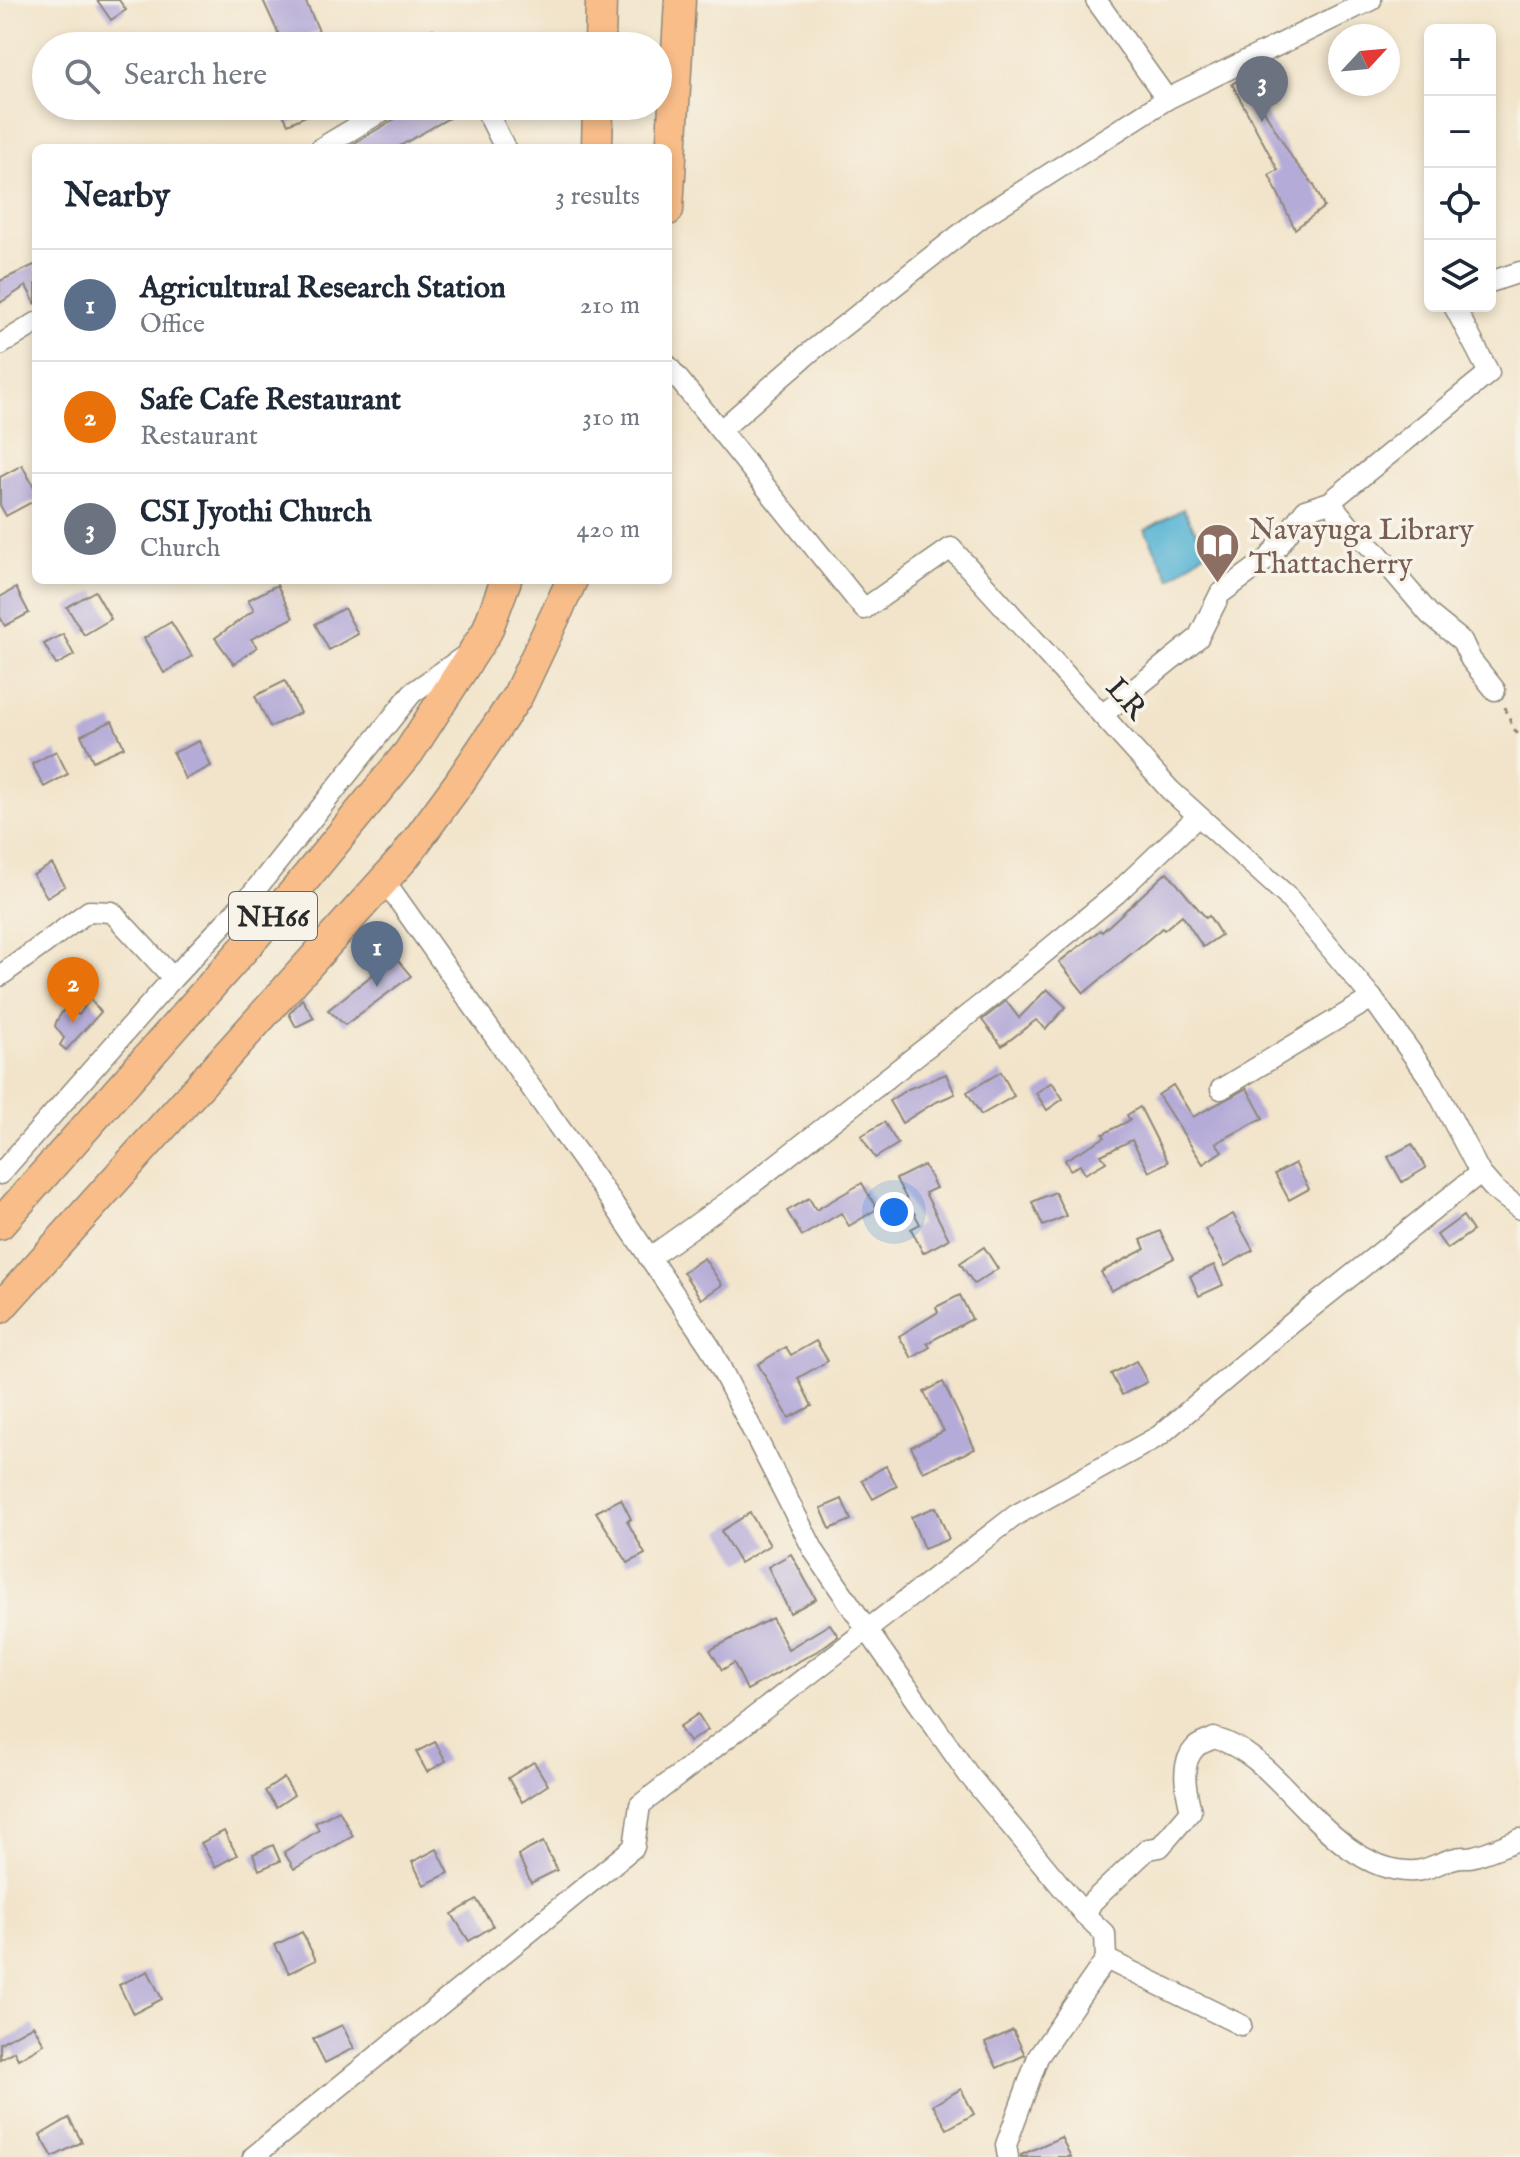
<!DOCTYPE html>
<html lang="en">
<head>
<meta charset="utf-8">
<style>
  body { margin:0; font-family:"IM FELL English",serif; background:#f6f6f7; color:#1f2937 }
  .controls { position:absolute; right:24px; top:24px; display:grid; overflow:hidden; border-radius:12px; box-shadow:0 4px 12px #0003 }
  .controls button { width:72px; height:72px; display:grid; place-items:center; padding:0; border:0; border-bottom:2px solid #e0e1e3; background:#fff; color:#1f2937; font:40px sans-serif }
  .compass { position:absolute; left:1328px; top:24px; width:72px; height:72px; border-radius:50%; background:#fff; box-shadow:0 4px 12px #0003; rotate:64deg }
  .you { position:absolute; left:894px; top:1212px; width:28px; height:28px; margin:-20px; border:6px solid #fff; border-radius:50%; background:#1a73e8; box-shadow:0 0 0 12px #1a73e833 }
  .badge { display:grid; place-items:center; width:52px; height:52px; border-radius:50%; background:#2563eb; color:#fff; font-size:26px; font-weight:700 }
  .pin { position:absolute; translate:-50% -66px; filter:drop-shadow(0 2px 4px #0008) }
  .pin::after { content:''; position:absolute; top:42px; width:28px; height:24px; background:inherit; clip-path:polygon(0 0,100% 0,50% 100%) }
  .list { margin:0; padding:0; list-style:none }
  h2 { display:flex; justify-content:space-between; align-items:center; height:104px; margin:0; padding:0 32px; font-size:34px }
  h2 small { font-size:26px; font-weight:400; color:#747a83 }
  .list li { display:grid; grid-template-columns:52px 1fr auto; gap:24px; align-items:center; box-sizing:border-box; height:112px; padding:0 32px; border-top:2px solid #e0e1e3 }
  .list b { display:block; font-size:30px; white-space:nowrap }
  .list p { margin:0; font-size:26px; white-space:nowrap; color:#747a83 }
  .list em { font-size:26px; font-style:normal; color:#747a83 }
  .icon { flex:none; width:44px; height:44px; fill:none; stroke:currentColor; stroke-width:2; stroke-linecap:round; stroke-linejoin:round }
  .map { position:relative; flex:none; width:1520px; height:2157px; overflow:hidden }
  .search { position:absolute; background:#fff; box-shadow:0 4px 12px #0003; left:32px; top:32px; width:640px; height:88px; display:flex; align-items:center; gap:20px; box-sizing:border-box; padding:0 28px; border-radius:44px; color:#747a83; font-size:30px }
  .panel { position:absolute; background:#fff; box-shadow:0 4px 12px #0003; left:32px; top:144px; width:640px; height:440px; border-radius:12px }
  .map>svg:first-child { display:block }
  .water { fill:#56b4d4; stroke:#407080; stroke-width:2 }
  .building { fill:#b5abd8 }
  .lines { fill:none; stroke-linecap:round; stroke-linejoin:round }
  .minor-casing { stroke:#8e887a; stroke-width:23 }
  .highway-casing { stroke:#8e887a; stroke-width:33 }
  .path { stroke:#8e887a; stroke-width:3; stroke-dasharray:6 6; stroke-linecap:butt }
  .minor { stroke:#fff; stroke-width:20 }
  .highway { stroke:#f8bd89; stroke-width:30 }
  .labels { text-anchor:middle; stroke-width:7; stroke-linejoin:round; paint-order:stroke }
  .shield { fill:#f7f3e8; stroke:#686764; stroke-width:2 }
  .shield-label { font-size:28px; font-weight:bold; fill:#2b2b2b }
  .education-label { font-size:30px; fill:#785e54; stroke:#f7f3e8; text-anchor:start }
  .street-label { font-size:30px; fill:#2b2b2b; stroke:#f7f3e8 }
</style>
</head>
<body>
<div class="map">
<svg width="1520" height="2157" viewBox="0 0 1520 2157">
  <rect width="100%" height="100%" fill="#f7f3e8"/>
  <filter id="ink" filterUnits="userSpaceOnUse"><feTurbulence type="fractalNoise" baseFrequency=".0125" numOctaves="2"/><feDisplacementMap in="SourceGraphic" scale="16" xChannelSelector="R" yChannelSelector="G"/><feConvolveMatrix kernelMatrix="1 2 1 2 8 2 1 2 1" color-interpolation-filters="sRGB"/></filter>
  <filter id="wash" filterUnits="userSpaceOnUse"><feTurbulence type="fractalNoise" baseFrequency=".006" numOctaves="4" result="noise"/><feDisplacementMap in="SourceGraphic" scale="32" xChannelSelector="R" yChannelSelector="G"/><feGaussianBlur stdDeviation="1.8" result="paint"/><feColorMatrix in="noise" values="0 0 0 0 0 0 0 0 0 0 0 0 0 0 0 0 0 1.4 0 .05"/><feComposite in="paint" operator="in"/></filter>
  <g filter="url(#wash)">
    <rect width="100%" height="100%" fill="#f2e4ca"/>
    <path class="water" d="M1183,509L1207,551L1170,579L1145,530Z"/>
    <g id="blocks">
      <g class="building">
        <path d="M97,0H119L126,10L111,20Z"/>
        <path d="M263,0H305L319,31L284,46Z"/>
        <path d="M433,29L442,46H400Z"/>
        <path d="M1244,77L1294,161L1314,185L1324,207L1295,229L1269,175L1278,170L1232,84Z"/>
        <path d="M279,106H328L288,124Z"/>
        <path d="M417,106H470L396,148H346Z"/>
        <path d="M36,264V305L26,286L0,303V281Z"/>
        <path d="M22,465L36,491V500L6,516L0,505V477Z"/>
        <path d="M277,585L293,618L251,639L257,647L234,664L215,638L254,610L248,600Z"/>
        <path d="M16,588L29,613L5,626L0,617V597Z"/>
        <path d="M95,591L111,619L84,635L67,607Z"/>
        <path d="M344,608L358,634L329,650L315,624Z"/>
        <path d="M171,622L192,656L164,673L144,638Z"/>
        <path d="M63,634L74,655L56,665L44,644Z"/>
        <path d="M285,681L300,713L270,727L255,696Z"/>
        <path d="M112,721L124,747L93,761L81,735Z"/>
        <path d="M199,741L211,766L185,779L173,753Z"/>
        <path d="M56,751L68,774L44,787L32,764Z"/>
        <path d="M52,864L65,886L47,897L33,875Z"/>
        <path d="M1167,872L1206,918L1209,916L1221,935L1203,947L1182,915L1164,930L1162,928L1084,993L1059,962L1100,930L1102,932Z"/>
        <path d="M395,957L411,976L345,1025L328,1010Z"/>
        <path d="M1047,989L1066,1007L1046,1029L1036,1020L1002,1046L982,1020L1006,1001L1019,1018Z"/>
        <path d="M90,999L101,1012L66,1050L60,1045L64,1038L55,1026L57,1020L65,1008L79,1015Z"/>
        <path d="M302,999L314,1018L296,1027L289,1014Z"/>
        <path d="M1001,1072L1014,1096L981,1115L967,1092Z"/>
        <path d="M946,1074L955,1094L934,1103L902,1123L889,1101L908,1089Z"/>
        <path d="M1052,1082L1063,1099L1047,1110L1036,1093Z"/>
        <path d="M1173,1085L1193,1117L1247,1088L1263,1118L1216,1143L1222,1151L1203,1164L1158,1095Z"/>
        <path d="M1140,1107L1168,1162L1149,1172L1132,1140L1101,1155L1106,1162L1085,1174L1080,1165L1070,1170L1065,1160L1105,1137L1103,1134L1130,1120L1127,1115Z"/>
        <path d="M884,1122L898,1144L875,1158L861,1136Z"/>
        <path d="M1412,1144L1426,1168L1402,1182L1388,1157Z"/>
        <path d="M1295,1163L1309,1189L1289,1200L1275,1174Z"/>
        <path d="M924,1165L936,1188L925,1193L949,1239L923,1253L911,1229L920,1224L896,1179Z"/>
        <path d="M862,1183L877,1209L849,1226L841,1213L802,1236L787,1211L809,1198L816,1210Z"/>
        <path d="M1055,1192L1066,1216L1043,1226L1032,1202Z"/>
        <path d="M1233,1214L1253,1250L1225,1266L1205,1229Z"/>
        <path d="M1463,1216L1473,1231L1447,1249L1437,1235Z"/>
        <path d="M1160,1231L1174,1258L1111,1291L1101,1272L1145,1249L1141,1240Z"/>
        <path d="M984,1247L998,1269L974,1284L960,1263Z"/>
        <path d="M704,1258L722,1285L701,1299L683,1272Z"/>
        <path d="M1214,1265L1223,1285L1199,1296L1190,1276Z"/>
        <path d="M960,1295L972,1319L927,1343L930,1347L912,1358L899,1336L938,1312L936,1307Z"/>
        <path d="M816,1341L828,1361L798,1378L812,1406L789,1418L758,1364L786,1347L791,1355Z"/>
        <path d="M1136,1361L1147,1382L1122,1395L1111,1374Z"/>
        <path d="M943,1382L975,1449L923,1472L911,1447L944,1431L924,1392Z"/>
        <path d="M886,1466L897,1486L873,1499L862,1480Z"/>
        <path d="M621,1499L631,1519L627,1521L645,1554L628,1563L596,1512Z"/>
        <path d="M842,1499L851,1520L830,1529L821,1508Z"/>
        <path d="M936,1507L949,1539L924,1549L911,1517Z"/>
        <path d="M750,1513L770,1545L740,1563L721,1531Z"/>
        <path d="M791,1554L816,1599L790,1613L768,1567Z"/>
        <path d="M772,1618L788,1649L830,1624L838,1636L819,1650L747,1690L734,1663L722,1670L710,1650Z"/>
        <path d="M698,1714L708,1730L689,1742L679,1727Z"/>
        <path d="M435,1742L446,1761L427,1772L416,1752Z"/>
        <path d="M534,1762L548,1785L522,1802L508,1778Z"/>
        <path d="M284,1778L294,1795L276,1807L265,1791Z"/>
        <path d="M339,1810L353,1836L294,1869L284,1852L319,1830L315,1823Z"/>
        <path d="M224,1831L237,1855L215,1867L201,1843Z"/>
        <path d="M543,1842L557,1870L531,1883L518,1855Z"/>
        <path d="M273,1845L280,1861L259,1870L253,1854Z"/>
        <path d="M437,1849L449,1873L424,1885L412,1862Z"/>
        <path d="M477,1900L493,1926L469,1941L452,1914Z"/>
        <path d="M302,1932L316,1960L289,1973L275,1945Z"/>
        <path d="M148,1971L162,1999L133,2014L119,1985Z"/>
        <path d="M33,2025L44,2044L18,2059L14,2051L0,2059V2043Z"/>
        <path d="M342,2025L354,2048L325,2063L313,2039Z"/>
        <path d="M1013,2030L1025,2055L997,2068L985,2043Z"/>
        <path d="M961,2089L974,2114L947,2129L933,2105Z"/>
        <path d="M69,2118L82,2142L53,2157L40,2135Z"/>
        <path d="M1061,2137L1071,2157H1021V2155Z"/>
      </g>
    </g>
  </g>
  <g filter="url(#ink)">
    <use href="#blocks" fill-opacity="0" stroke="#8e887a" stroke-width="2"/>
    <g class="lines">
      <defs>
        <g id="minor">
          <path d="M1096,0L1167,99"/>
          <path d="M484,106L505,148"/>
          <path d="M321,148L391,106"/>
          <path d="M1490,282L1520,272"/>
          <path d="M0,345L36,323"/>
          <path d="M668,366L864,609L951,548L1170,790L1286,895L1372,998L1433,1083L1480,1173L1494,1189L1520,1209"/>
          <path d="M721,430L809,353L982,217L1167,99L1371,0"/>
          <path d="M1330,502L1350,527L1379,555L1430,615L1462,641L1471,660L1495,690"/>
          <path d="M1102,715L1198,638L1220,594L1269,558L1305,510L1330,502L1489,373L1454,306"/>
          <path d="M384,880L612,1202L710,1347L814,1551L868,1631L968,1774L1085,1915L1105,1934L1106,1959L1038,2057L1006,2145L1008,2157"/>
          <path d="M0,976L89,911L112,912L173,978"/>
          <path d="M1221,1089L1372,998"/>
          <path d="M0,1174L173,978L252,894L412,693L466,655"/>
          <path d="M649,1258L739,1194L987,1000L1117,893L1198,816"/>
          <path d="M1085,1915L1092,1902L1148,1849L1160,1847L1191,1811C1186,1791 1179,1763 1196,1747C1200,1743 1209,1741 1214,1738C1244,1746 1267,1769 1288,1791C1320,1824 1363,1874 1415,1871C1430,1870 1441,1861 1456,1858C1461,1856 1468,1858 1474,1856C1486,1853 1508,1844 1520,1839"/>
          <path d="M1106,1959L1241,2025"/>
          <path d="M253,2157L634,1847L640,1805L1016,1515L1159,1436L1292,1323L1480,1173"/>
        </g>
        <g id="highway">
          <path d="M600,46L601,0"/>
          <path d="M597,148L598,106"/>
          <path d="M668,210L680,0"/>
          <path d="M0,1224L295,891L409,752L487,631L506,580"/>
          <path d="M0,1308L404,858L459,783L518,695L572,580"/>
        </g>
      </defs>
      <use href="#minor" class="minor-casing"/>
      <use href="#highway" class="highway-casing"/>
      <path class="path" d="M1505,707L1512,726L1520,737"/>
      <use href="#minor" class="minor"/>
      <use href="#highway" class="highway"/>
    </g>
  </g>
  <defs>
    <symbol id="library-pin" viewBox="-11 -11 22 30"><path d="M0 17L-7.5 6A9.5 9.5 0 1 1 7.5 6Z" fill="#8d6e63" stroke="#f7f3e8"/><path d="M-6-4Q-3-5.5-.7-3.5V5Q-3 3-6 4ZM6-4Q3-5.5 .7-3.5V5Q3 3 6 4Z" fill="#fff"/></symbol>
  </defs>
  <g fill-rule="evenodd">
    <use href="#library-pin" x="1192" y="520" width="51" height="69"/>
  </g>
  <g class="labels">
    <rect class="shield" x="229" y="892" width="88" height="48" rx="6"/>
    <g class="shield-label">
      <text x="273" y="926">NH66</text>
    </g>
    <g class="education-label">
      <text x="1249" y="539">Navayuga Library<tspan x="1249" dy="34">Thattacherry</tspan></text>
    </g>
    <g class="street-label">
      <text transform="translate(1127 698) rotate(48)" y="10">LR</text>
    </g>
  </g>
</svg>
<div class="controls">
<button>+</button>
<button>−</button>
<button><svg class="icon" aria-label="locate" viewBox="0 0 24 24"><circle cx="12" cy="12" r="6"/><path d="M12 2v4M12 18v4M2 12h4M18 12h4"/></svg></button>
<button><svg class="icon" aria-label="layers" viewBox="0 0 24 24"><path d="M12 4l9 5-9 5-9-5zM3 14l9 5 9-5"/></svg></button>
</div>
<svg class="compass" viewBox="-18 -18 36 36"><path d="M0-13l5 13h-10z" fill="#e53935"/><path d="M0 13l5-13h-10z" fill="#747a83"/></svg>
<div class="you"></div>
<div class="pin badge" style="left:377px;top:987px;background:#5c6f8a">1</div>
<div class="pin badge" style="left:73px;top:1023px;background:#e8710a">2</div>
<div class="pin badge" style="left:1262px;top:122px;background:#6b7280">3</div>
<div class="search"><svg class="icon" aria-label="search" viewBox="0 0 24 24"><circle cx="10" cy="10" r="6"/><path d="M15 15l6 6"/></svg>Search here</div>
<section class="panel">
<h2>Nearby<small>3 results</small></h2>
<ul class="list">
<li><span class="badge" style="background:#5c6f8a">1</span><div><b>Agricultural Research Station</b><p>Office</p></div><em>210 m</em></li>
<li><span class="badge" style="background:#e8710a">2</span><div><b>Safe Cafe Restaurant</b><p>Restaurant</p></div><em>310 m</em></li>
<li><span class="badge" style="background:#6b7280">3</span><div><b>CSI Jyothi Church</b><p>Church</p></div><em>420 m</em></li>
</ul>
</section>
</div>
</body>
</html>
